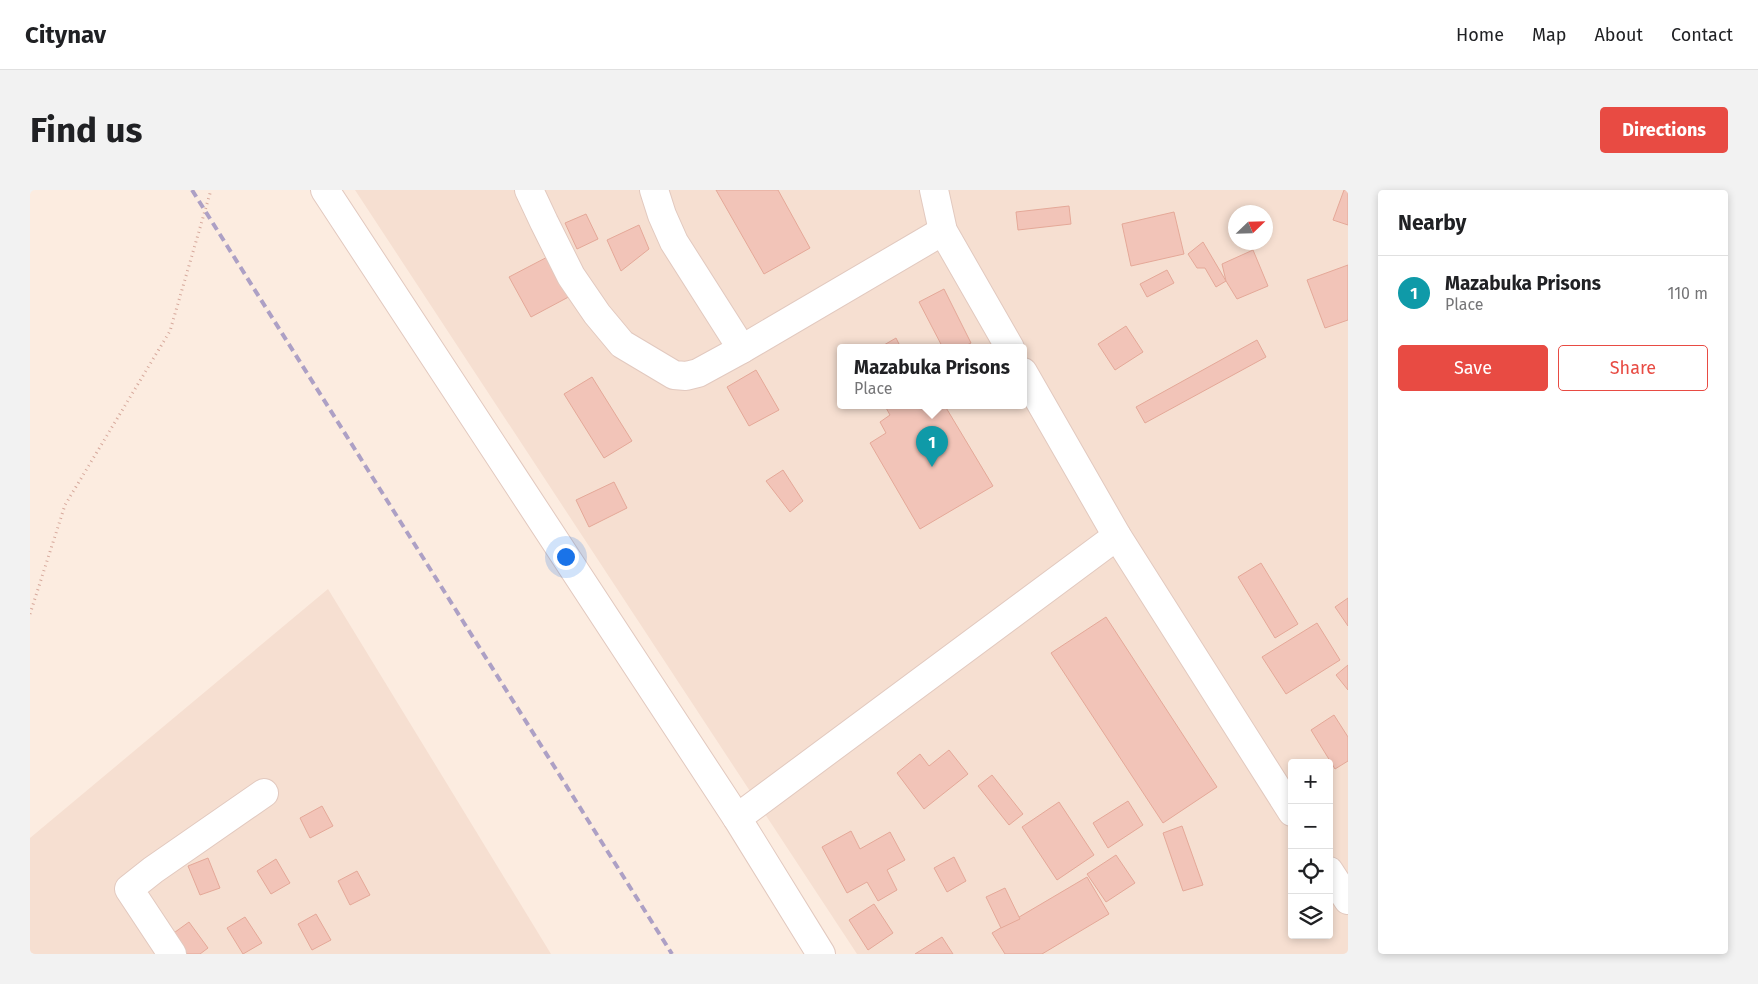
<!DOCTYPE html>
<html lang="en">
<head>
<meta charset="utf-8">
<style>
  body { margin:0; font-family:"Fira Sans",sans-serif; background:#f2f2f2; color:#202124 }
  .controls { position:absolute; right:15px; bottom:15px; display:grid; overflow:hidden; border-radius:5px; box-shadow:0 2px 8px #0003 }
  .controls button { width:45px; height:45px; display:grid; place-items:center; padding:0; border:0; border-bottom:1px solid #e0e0e0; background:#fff; color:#202124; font:25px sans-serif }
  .compass { position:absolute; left:1198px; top:15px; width:45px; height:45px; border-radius:50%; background:#fff; box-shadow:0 2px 8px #0003; rotate:67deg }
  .you { position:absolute; left:535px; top:366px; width:18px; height:18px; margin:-12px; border:4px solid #fff; border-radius:50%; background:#1a73e8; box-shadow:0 0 0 8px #1a73e833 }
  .badge { display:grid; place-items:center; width:32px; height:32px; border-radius:50%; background:#e84b43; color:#fff; font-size:16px; font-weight:700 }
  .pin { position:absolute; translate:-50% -41px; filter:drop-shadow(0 1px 2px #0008) }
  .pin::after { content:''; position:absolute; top:26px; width:18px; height:15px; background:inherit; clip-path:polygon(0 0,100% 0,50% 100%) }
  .popup { position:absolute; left:807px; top:154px; width:190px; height:65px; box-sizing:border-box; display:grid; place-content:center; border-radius:5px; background:#fff; filter:drop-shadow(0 1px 4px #0005); font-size:16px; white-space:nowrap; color:#757577 }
  .popup b { font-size:19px; color:#202124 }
  .popup::after { content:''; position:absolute; left:50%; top:100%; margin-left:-10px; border:10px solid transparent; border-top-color:#fff }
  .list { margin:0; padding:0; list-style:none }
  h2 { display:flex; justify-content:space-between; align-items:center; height:65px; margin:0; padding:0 20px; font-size:21px }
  h2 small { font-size:16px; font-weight:400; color:#757577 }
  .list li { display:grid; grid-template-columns:32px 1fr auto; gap:15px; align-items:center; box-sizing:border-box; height:75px; padding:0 20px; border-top:1px solid #e0e0e0 }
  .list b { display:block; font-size:19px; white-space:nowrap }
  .list p { margin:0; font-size:16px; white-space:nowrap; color:#757577 }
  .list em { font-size:16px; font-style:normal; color:#757577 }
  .actions { display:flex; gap:10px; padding:15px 20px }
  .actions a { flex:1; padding:11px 0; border:1px solid #e84b43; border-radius:5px; text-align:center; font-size:18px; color:#e84b43 }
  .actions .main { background:#e84b43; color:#fff }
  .icon { flex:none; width:28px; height:28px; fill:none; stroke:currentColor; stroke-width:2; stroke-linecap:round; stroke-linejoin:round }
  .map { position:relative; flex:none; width:1318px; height:764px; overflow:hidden; border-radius:5px }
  header { display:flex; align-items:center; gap:30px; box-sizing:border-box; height:70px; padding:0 25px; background:#fff; border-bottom:1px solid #e0e0e0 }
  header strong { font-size:24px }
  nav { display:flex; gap:28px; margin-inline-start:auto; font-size:18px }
  .intro { display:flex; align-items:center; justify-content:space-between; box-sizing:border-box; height:120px; padding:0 30px }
  h1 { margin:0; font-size:35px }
  .button { padding:12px 22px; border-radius:5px; background:#e84b43; color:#fff; font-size:18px; font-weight:700 }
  main { display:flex; gap:30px; padding:0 30px }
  aside { flex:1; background:#fff; border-radius:5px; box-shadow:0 2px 8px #0003 }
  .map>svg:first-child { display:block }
  .residential { fill:#f6dfd1; fill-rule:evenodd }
  .building { fill:#f2c4b8; stroke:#e4a898 }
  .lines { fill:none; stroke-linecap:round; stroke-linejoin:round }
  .minor-casing { stroke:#e2c9bf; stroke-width:30 }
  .path { stroke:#d6a89b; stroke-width:3; stroke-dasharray:1 4; stroke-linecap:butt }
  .minor { stroke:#fff; stroke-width:28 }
  .rail { stroke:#ada0c5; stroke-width:4; stroke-dasharray:8 5; stroke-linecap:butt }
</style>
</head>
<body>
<header>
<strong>Citynav</strong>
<nav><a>Home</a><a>Map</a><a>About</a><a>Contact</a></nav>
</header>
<div class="intro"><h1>Find us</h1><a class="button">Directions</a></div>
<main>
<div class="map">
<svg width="1318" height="764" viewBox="0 0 1318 764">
  <rect width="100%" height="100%" fill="#fcece0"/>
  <g class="residential">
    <path d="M325,0H1318V764H827ZM1206,22H1236V52H1206ZM811,158H993V216H811ZM1262,573H1299V745H1262Z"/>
    <path d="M298,399L521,764H0V648Z"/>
  </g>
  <g class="building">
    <path d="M686,0H748L780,58L734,84Z"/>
    <path d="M1314,0H1318V35L1303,30Z"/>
    <path d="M1039,16L1041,34L988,40L986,22Z"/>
    <path d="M1144,22L1154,64L1101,76L1092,34Z"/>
    <path d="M556,24L568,49L547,59L535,33Z"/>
    <path d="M609,35L619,59L591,81L577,50Z"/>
    <path d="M1173,52L1196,91L1186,97L1175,78H1167L1158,64Z"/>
    <path d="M1223,60L1238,96L1207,109L1196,91L1192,74Z"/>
    <path d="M525,63L546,103L501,127L479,87Z"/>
    <path d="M1318,75V130L1295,138L1277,90Z"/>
    <path d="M1137,80L1144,93L1117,107L1110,94Z"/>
    <path d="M914,99L941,153L931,158H913L889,112Z"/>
    <path d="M1096,136L1113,162L1085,180L1068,154Z"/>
    <path d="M866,148L871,158H856L854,155Z"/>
    <path d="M1227,150L1236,167L1115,233L1106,217Z"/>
    <path d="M726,180L749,220L719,236L697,197Z"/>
    <path d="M562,187L602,251L574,268L534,204Z"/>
    <path d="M855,216H915L963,296L890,339L840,253L856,243L850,232L860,225Z"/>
    <path d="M753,280L773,311L760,322L736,291Z"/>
    <path d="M584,292L597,318L559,337L546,310Z"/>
    <path d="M1231,373L1268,434L1245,448L1208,387Z"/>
    <path d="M1318,408V436L1305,417Z"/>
    <path d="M1076,427L1187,597L1133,633L1021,463Z"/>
    <path d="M1287,433L1310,470L1256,504L1232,467Z"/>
    <path d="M1318,475V500L1306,485Z"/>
    <path d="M1304,525L1318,547V571L1305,579L1281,540Z"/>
    <path d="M919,560L938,584L894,619L867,583L890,564L899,576Z"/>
    <path d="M962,585L993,624L979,635L948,596Z"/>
    <path d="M1098,611L1113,635L1078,658L1063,633Z"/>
    <path d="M1029,612L1064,665L1027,690L992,637Z"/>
    <path d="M292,616L303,636L280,648L270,628Z"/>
    <path d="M1152,636L1173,695L1153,701L1133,643Z"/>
    <path d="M821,641L830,659L860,642L875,670L857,680L867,700L848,711L837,692L817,703L792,657Z"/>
    <path d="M1086,665L1105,693L1076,712L1057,684Z"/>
    <path d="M924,667L936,691L917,702L904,678Z"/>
    <path d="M178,668L190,698L170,705L158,676Z"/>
    <path d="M246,669L260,693L241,704L227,681Z"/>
    <path d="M327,681L340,705L320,715L308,691Z"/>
    <path d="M1057,687L1079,724L1012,764H975L962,743Z"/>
    <path d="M975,698L990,729L971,738L956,707Z"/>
    <path d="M844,714L863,743L838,760L819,730Z"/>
    <path d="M286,724L301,750L282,760L268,734Z"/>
    <path d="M215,727L232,753L213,764L197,738Z"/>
    <path d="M159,732L178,758L170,764H155L141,745Z"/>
    <path d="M912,747L923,764H885Z"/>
  </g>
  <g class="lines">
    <defs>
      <g id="minor">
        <path d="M295,0L707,628L791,764"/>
        <path d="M499,0L514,32L541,86L567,124L592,154L644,185L656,186L668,183L712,159L913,41"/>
        <path d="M624,0L632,25L644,52L712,159"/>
        <path d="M904,0L913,41L980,158"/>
        <path d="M993,182L1087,346L1262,622"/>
        <path d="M707,628L1087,346"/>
        <path d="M1299,681L1318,710"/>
        <path d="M142,764L99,699L123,680L234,603"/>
      </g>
    </defs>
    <use href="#minor" class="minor-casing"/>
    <path class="path" d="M0,424L35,315L140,141L181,0"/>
    <use href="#minor" class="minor"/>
    <path class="rail" d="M162,0L642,764"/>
  </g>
</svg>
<div class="controls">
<button>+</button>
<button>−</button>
<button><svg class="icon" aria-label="locate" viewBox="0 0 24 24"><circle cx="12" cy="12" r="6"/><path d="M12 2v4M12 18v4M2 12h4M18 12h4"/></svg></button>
<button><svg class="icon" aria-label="layers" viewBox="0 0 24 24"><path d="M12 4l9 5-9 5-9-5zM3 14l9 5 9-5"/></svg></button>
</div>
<svg class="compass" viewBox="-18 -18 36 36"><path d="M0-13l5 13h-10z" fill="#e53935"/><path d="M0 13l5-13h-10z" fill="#757577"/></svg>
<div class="you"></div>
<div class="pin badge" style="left:902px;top:277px;background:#0f9aa8">1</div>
<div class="popup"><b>Mazabuka Prisons</b>Place</div>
</div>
<aside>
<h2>Nearby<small></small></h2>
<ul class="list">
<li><span class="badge" style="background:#0f9aa8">1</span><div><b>Mazabuka Prisons</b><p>Place</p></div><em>110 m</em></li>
</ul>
<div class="actions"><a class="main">Save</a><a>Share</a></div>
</aside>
</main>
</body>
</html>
